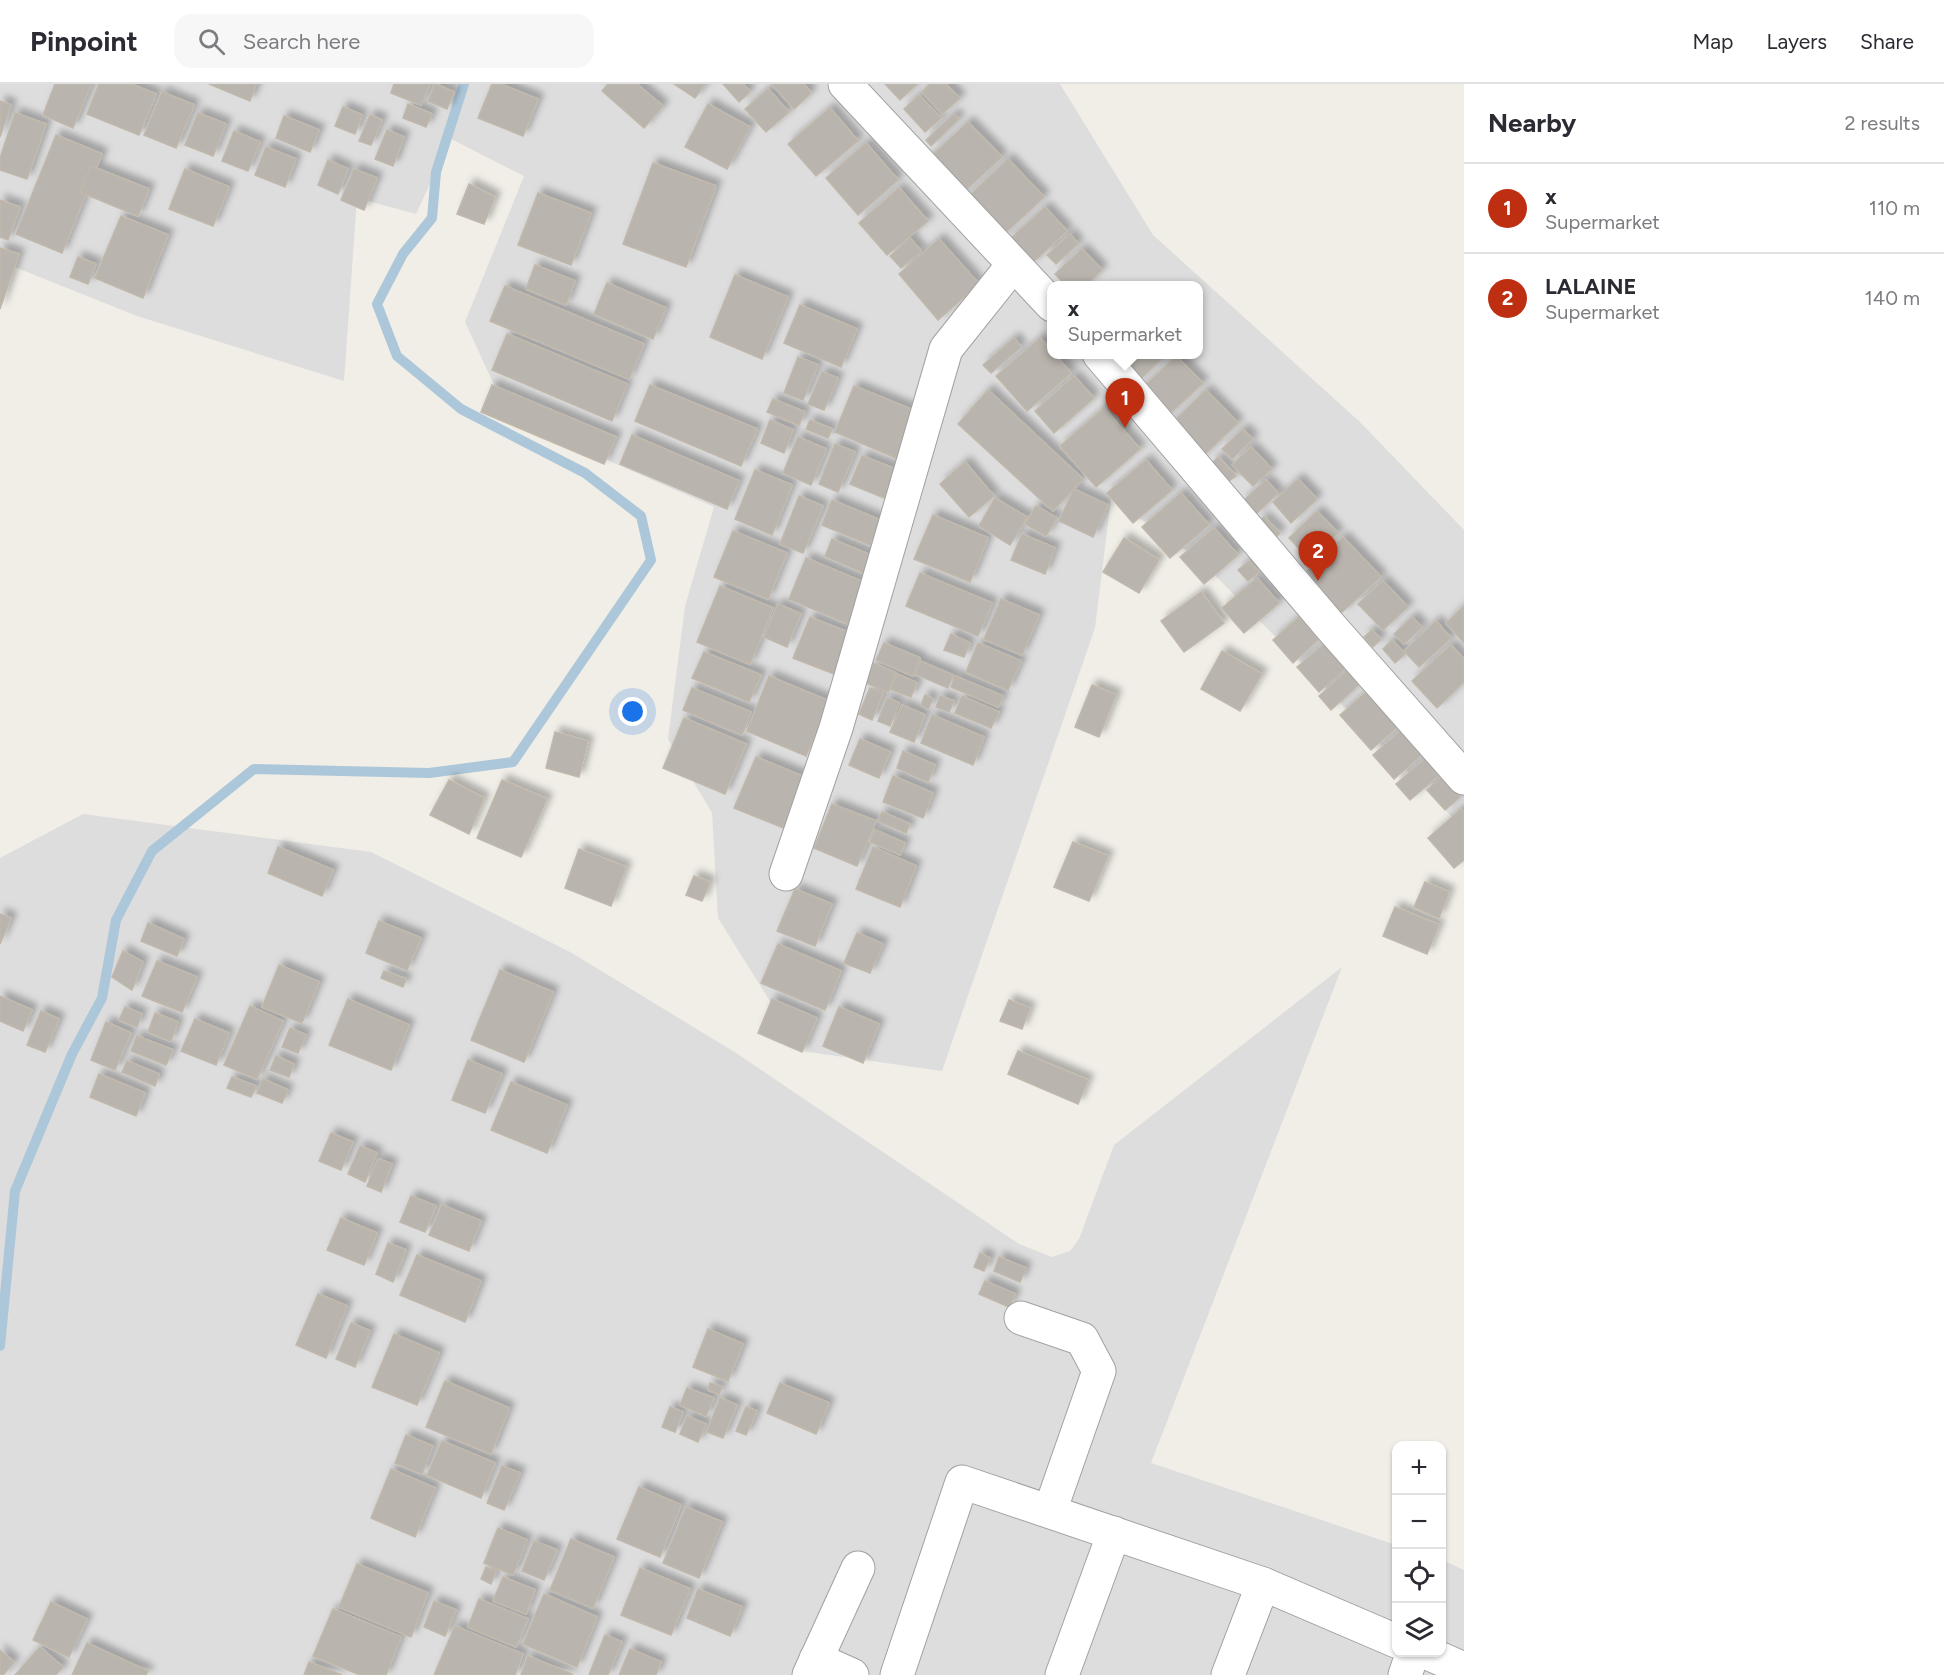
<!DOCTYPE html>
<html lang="en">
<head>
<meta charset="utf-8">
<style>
  body { margin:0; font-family:Figtree,sans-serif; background:#f7f7f7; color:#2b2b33 }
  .controls { position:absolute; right:18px; bottom:18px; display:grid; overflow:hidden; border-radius:12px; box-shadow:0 2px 4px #0004 }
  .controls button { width:54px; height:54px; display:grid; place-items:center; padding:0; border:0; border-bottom:2px solid #e1e1e2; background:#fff; color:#2b2b33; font:30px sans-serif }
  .you { position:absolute; left:633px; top:628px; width:21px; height:21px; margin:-15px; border:4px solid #fff; border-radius:50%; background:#1a73e8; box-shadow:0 0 0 9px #1a73e833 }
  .badge { display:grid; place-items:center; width:39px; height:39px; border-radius:50%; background:#be2f12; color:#fff; font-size:20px; font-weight:700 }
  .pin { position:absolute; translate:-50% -50px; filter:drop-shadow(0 2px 3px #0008) }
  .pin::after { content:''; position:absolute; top:32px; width:21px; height:18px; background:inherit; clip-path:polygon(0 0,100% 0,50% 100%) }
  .popup { position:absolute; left:1047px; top:197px; width:156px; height:78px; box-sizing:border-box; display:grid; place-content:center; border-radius:12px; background:#fff; filter:drop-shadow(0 2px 4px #0005); font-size:20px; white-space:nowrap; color:#7c7c81 }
  .popup b { font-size:22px; color:#2b2b33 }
  .popup::after { content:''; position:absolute; left:50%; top:100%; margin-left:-12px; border:12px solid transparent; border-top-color:#fff }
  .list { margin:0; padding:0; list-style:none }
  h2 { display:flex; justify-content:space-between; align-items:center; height:78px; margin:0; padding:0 24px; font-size:26px }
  h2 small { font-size:20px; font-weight:400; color:#7c7c81 }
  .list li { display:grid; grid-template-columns:39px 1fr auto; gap:18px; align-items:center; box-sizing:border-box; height:90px; padding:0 24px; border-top:2px solid #e1e1e2 }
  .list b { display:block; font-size:22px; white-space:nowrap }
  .list p { margin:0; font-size:20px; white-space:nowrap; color:#7c7c81 }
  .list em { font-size:20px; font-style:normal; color:#7c7c81 }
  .icon { flex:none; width:33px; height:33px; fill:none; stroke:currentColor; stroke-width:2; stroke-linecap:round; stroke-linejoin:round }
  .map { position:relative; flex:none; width:1464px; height:1591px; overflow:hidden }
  header { display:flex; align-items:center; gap:36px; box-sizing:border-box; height:84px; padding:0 30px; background:#fff; border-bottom:2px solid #e1e1e2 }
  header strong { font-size:28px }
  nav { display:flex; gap:33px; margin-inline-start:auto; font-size:21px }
  .search { width:420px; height:54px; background:#f7f7f7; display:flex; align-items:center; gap:15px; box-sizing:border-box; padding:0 21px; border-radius:18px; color:#7c7c81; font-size:22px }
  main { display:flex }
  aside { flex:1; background:#fff }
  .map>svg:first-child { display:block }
  .residential { fill:#dedddd; fill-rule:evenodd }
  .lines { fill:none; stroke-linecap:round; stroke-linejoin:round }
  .stream { stroke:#acc7d9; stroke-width:10 }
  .building { fill:#b9b4ad; stroke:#c0b8ab; stroke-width:1.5; filter:url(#shadow) }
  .street-casing { stroke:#a1a1a1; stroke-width:35 }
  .street { stroke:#fff; stroke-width:33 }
</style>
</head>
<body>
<header>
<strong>Pinpoint</strong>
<div class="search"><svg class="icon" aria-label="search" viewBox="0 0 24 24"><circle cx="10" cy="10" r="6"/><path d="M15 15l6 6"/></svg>Search here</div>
<nav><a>Map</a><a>Layers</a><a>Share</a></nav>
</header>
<main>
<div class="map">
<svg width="1464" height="1591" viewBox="0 0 1464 1591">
  <defs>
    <filter id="shadow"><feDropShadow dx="5.5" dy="-5.5" stdDeviation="3" flood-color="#0004"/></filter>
  </defs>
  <rect width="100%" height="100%" fill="#f0eee7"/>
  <g class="residential">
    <path d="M0,0H1060L1153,151L1360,338L1464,446V745L1200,476L1111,415L1095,544L942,987L801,967L718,834L712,729L668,655L685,522L714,423L509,333L465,238L524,92L451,55L416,130L357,114L344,297L137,232L7,180L0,208ZM1052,202H1198V270H1052Z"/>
    <path d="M83,730L371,768L572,869L736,969L1019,1160L1052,1173L1070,1167L1079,1155L1114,1061L1342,883L1151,1379L1396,1461V1568H1442V1476L1464,1486V1591H0V774Z"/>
  </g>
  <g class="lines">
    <path class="stream" d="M0,1262L15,1107L72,970L102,914L116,836L152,767L254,685L429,689L513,678L651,476L641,432L585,389L461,325L397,272L377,220L403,170L432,134L436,88L464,0"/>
  </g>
  <g class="building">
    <path d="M55,0H91L73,44L43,31Z"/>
    <path d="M99,0H131L156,10L139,51L87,30Z"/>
    <path d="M209,0H256L250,17Z"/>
    <path d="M394,0H430L421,21L391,9Z"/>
    <path d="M435,0L454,8L447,25L428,17Z"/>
    <path d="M492,0H500L538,15L523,52L478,34Z"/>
    <path d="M608,0H637L663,22L644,44L602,7Z"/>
    <path d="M674,0H705L695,14Z"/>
    <path d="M723,0H743L750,8L739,18Z"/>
    <path d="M772,0H804L811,9L794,25Z"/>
    <path d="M885,0H917L900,16Z"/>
    <path d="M930,0H946L960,14L942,30L922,8Z"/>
    <path d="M768,5L789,28L766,48L745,25Z"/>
    <path d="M162,8L194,21L176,64L144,51Z"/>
    <path d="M919,11L941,34L925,48L904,25Z"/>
    <path d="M0,17L11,21L0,53Z"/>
    <path d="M408,20L432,30L426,43L403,34Z"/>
    <path d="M708,20L750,43L727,85L685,63Z"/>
    <path d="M343,23L362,31L355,50L335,42Z"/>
    <path d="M830,24L858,57L816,92L788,60Z"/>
    <path d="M15,29L46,40L27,95L0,86V74Z"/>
    <path d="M198,29L226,40L213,72L185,61Z"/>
    <path d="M954,30L959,35L931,62L926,56Z"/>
    <path d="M370,31L382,36L371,61L359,57Z"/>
    <path d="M284,32L319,46L310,68L276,54Z"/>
    <path d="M968,38L1002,73L956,115L923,80Z"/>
    <path d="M387,46L404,53L393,82L375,75Z"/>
    <path d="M234,47L260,58L248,87L222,77Z"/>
    <path d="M56,51L102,70L62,169L16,150Z"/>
    <path d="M866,59L898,96L858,131L826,94Z"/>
    <path d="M266,63L296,75L285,103L255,91Z"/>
    <path d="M1008,75L1044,113L1000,154L964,117Z"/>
    <path d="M328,76L348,85L338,110L318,101Z"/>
    <path d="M653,79L716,102L686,183L623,160Z"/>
    <path d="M91,82L149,105L138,132L80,108Z"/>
    <path d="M185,85L229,103L213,142L169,125Z"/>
    <path d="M354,85L377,94L364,126L341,116Z"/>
    <path d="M469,100L495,113L484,140L457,130Z"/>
    <path d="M899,104L928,137L887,171L859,139Z"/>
    <path d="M538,109L591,129L571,181L518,161Z"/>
    <path d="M0,116L20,123L8,156L0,153Z"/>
    <path d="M1045,123L1067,147L1030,181L1008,157Z"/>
    <path d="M121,132L168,151L143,214L95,194Z"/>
    <path d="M1070,150L1078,160L1056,180L1047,171Z"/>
    <path d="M910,154L921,167L901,184L890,172Z"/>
    <path d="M939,155L979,200L938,236L899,190Z"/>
    <path d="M0,164L19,170L0,225Z"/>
    <path d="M1082,165L1102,186L1085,202H1066L1055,190Z"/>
    <path d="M78,173L96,180L88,200L70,193Z"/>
    <path d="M535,181L575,197L566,221L526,205Z"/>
    <path d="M735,191L788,213L762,275L710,253Z"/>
    <path d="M607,199L666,224L653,255L594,230Z"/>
    <path d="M505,202L644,260L629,295L490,237Z"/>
    <path d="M800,221L857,245L841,283L784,259Z"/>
    <path d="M507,250L627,300L612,337L492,286Z"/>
    <path d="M1014,254L1021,263L991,289L983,281Z"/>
    <path d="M1040,254L1071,289L1027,327L996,292Z"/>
    <path d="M1109,270H1167L1136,299Z"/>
    <path d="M1176,272L1203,299L1164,335L1138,308Z"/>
    <path d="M798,273L818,281L803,316L784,309Z"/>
    <path d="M822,288L838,294L824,326L808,320Z"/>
    <path d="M1074,292L1094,314L1054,349L1035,327Z"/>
    <path d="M492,301L616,353L604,380L481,328Z"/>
    <path d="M650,301L757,345L741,382L635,337Z"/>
    <path d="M854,302L918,328L898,375L835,348Z"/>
    <path d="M988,306L1083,395L1053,427L958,340Z"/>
    <path d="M1206,306L1238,339L1200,375L1169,342Z"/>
    <path d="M773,315L805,328L799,341L767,328Z"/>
    <path d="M1104,324L1140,365L1096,403L1060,362Z"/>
    <path d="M770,336L793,346L784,369L761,359Z"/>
    <path d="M810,336L832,345L828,354L806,345Z"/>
    <path d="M1243,345L1253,355L1232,375L1222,365Z"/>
    <path d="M632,351L739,397L727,425L620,380Z"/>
    <path d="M798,353L826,365L811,401L783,389Z"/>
    <path d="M835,360L855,368L838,408L819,400Z"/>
    <path d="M1251,363L1272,385L1253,402L1232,381Z"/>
    <path d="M862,372L896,385L884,414L850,400Z"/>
    <path d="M1218,373L1236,392L1229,397L1212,379Z"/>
    <path d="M1146,376L1172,406L1133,439L1107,409Z"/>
    <path d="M965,378L994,412L969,433L940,400Z"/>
    <path d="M755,386L792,401L772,451L735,435Z"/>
    <path d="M1298,395L1317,415L1291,439L1273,418Z"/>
    <path d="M1266,396L1278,409L1255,431L1242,418Z"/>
    <path d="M1074,405L1108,421L1093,453L1059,437Z"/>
    <path d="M1181,409L1209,441L1170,474L1142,443Z"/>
    <path d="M799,412L823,422L803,469L780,460Z"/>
    <path d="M995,414L1027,433L1010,461L979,442Z"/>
    <path d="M832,416L880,436L870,461L822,441Z"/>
    <path d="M1036,422L1057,434L1046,452L1025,440Z"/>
    <path d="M1317,427L1338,449L1310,476L1289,454Z"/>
    <path d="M933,431L988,454L970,498L914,475Z"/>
    <path d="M1264,433L1280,449L1274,455L1258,438Z"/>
    <path d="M1214,444L1238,471L1204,500L1180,473Z"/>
    <path d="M733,447L787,469L768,515L714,493Z"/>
    <path d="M1022,450L1055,464L1045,490L1011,476Z"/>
    <path d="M1343,453L1381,493L1341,529L1304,490Z"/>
    <path d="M1124,454L1159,476L1139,509L1103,488Z"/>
    <path d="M832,455L873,472L866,490L825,472Z"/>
    <path d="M806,474L868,500L851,541L789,515Z"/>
    <path d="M1249,477L1259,488L1248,497L1238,486Z"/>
    <path d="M920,489L992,519L978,552L906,522Z"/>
    <path d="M1257,494L1279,519L1244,549L1222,524Z"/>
    <path d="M1383,497L1408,523L1383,546L1358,520Z"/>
    <path d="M720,502L773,524L750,580L697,558Z"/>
    <path d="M1201,508L1224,539L1184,568L1161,537Z"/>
    <path d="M1001,515L1039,531L1022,571L984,555Z"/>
    <path d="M778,520L801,530L787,563L764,553Z"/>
    <path d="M1464,522V559L1446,539Z"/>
    <path d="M810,533L855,551L839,592L793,574Z"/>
    <path d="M1299,533L1319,555L1293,579L1273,556Z"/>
    <path d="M1412,533L1422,543L1404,560L1394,550Z"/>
    <path d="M1436,537L1451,554L1419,583L1404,567Z"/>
    <path d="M1372,546L1381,555L1373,563L1364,553Z"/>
    <path d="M951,550L970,559L964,573L944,566Z"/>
    <path d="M1392,556L1405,570L1395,579L1383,565Z"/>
    <path d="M884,559L920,574L913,592L876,576Z"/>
    <path d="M978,559L1021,577L1008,606L966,588Z"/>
    <path d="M1324,560L1346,584L1319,608L1297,583Z"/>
    <path d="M1451,561L1464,575V598L1437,624L1412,597Z"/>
    <path d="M1222,567L1262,590L1240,627L1201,605Z"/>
    <path d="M704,568L761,591L749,618L692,594Z"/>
    <path d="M920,577L953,591L948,604L915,590Z"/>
    <path d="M874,579L896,589L888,608L866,599Z"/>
    <path d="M1349,585L1361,599L1331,626L1319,612Z"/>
    <path d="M897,590L917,599L911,613L890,605Z"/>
    <path d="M769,592L829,617L806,672L747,647Z"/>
    <path d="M955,592L1003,612L998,623L951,603Z"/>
    <path d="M1092,601L1116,611L1099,653L1075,643Z"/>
    <path d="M1372,603L1402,639L1371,666L1340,631Z"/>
    <path d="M692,604L751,628L742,651L683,626Z"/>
    <path d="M870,604L883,609L872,636L859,630Z"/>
    <path d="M925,611L933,615L928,625L921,621Z"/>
    <path d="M940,612L954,617L949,628L936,623Z"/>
    <path d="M962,612L999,628L991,644L955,629Z"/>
    <path d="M887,614L899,619L890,642L878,637Z"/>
    <path d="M902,621L925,631L914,658L890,648Z"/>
    <path d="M932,631L984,653L973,681L921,659Z"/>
    <path d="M684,634L746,660L725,710L663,684Z"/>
    <path d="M1404,644L1425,668L1394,695L1373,671Z"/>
    <path d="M555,648L588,657L579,693L546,684Z"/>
    <path d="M860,655L890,668L879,694L849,681Z"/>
    <path d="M903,667L935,681L928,698L897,684Z"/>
    <path d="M756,673L807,694L786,745L734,724Z"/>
    <path d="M1425,675L1439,691L1410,716L1396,700Z"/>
    <path d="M893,692L933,709L923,734L883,718Z"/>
    <path d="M1442,692L1456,707L1446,716L1433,701Z"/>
    <path d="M1443,692L1460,713L1445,726L1427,706Z"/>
    <path d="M449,696L484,714L469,750L430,731Z"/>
    <path d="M502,696L547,715L521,773L477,754Z"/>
    <path d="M832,720L876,737L857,782L814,764Z"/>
    <path d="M1461,725L1464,729V776L1454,784L1428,754Z"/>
    <path d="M882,728L910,740L906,749L878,737Z"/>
    <path d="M875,746L905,759L900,771L870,758Z"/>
    <path d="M1073,758L1108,772L1089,817L1054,803Z"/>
    <path d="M278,763L333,786L322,812L268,789Z"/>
    <path d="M873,763L916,782L900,823L856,805Z"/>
    <path d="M579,765L626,783L611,822L565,804Z"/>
    <path d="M694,792L710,798L702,817L686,811Z"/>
    <path d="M1425,798L1449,808L1439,834L1414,823Z"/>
    <path d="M795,805L832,820L815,862L777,847Z"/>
    <path d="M1395,823L1439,841L1427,870L1383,852Z"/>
    <path d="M0,830L11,834L0,860Z"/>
    <path d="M379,837L421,854L407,886L366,869Z"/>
    <path d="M148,839L184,855L177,872L141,857Z"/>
    <path d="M857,849L883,860L870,889L844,879Z"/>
    <path d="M778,860L841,887L825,926L761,899Z"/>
    <path d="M123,867L143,878L132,906L112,893Z"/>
    <path d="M157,877L197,893L182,928L142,912Z"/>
    <path d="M279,881L319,898L302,939L262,923Z"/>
    <path d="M500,886L553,908L524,978L471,956Z"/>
    <path d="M384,887L406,895L403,903L381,894Z"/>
    <path d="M0,912L32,926L23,947L0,937Z"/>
    <path d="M348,915L409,941L391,986L329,961Z"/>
    <path d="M772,915L817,934L802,968L758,949Z"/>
    <path d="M1009,916L1030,924L1022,945L1000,937Z"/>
    <path d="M250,922L283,937L257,995L224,981Z"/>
    <path d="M125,923L142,930L137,943L119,936Z"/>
    <path d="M839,923L879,940L863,979L823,962Z"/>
    <path d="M41,927L59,935L45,968L27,961Z"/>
    <path d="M155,929L178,938L171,957L148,948Z"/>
    <path d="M195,935L229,949L216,981L181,967Z"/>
    <path d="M106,938L131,949L115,986L91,976Z"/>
    <path d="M290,944L306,951L298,969L282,963Z"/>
    <path d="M137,952L173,966L166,981L131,967Z"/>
    <path d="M1018,967L1088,996L1078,1020L1008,990Z"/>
    <path d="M276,972L294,980L289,993L270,986Z"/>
    <path d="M468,976L502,990L485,1029L452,1016Z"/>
    <path d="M127,977L159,990L155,1002L122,988Z"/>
    <path d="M99,990L145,1009L136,1032L90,1013Z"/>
    <path d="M232,993L256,1002L251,1013L227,1004Z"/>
    <path d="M263,995L288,1006L282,1019L257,1009Z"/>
    <path d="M511,998L567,1021L547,1069L491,1046Z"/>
    <path d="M331,1049L353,1058L341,1086L319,1077Z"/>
    <path d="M360,1062L377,1069L365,1098L348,1090Z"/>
    <path d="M378,1075L392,1080L381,1108L367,1102Z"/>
    <path d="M411,1112L436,1122L425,1148L400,1138Z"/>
    <path d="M442,1121L481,1137L469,1167L429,1151Z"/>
    <path d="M341,1134L377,1149L364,1181L327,1166Z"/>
    <path d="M388,1159L406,1166L393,1198L376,1190Z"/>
    <path d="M980,1169L990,1174L984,1187L974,1183Z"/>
    <path d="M417,1171L481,1197L465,1238L400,1211Z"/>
    <path d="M999,1173L1026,1184L1020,1198L994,1187Z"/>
    <path d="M985,1197L1015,1210L1009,1223L979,1210Z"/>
    <path d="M318,1210L347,1222L326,1274L296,1261Z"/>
    <path d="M351,1239L370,1247L355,1283L336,1275Z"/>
    <path d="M708,1245L743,1260L728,1297L693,1283Z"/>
    <path d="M394,1250L439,1269L417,1321L372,1303Z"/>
    <path d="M445,1297L509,1324L491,1370L426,1343Z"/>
    <path d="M710,1299L722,1303L719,1310L708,1306Z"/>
    <path d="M780,1299L829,1319L816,1350L767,1329Z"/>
    <path d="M687,1304L714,1314L706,1332L680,1321Z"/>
    <path d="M720,1314L737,1321L723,1354L707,1348Z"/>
    <path d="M670,1323L683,1328L675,1348L662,1343Z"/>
    <path d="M746,1323L757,1327L746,1351L736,1347Z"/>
    <path d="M687,1332L706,1340L698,1358L680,1350Z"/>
    <path d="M406,1351L433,1362L422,1390L395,1379Z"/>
    <path d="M442,1357L495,1379L481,1414L427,1391Z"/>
    <path d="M502,1382L520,1389L504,1426L487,1419Z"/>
    <path d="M391,1385L435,1404L415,1453L371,1434Z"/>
    <path d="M639,1403L681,1421L660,1473L617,1455Z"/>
    <path d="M686,1423L722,1438L699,1494L663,1479Z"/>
    <path d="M498,1444L527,1456L513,1491L484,1479Z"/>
    <path d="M571,1455L614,1473L593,1524L550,1506Z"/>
    <path d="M534,1457L557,1466L544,1496L522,1487Z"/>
    <path d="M357,1480L428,1509L411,1553L339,1523Z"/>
    <path d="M486,1483L496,1487L491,1500L481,1495Z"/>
    <path d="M640,1484L690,1505L671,1551L621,1531Z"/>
    <path d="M503,1493L535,1506L526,1530L493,1517Z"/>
    <path d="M698,1505L742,1523L730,1552L687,1534Z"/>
    <path d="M544,1510L597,1533L577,1583L523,1560Z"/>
    <path d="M479,1515L528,1535L516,1563L468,1543Z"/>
    <path d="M434,1517L456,1526L445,1552L424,1543Z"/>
    <path d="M51,1518L87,1535L69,1573L33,1556Z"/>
    <path d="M333,1525L401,1553L386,1591H360L313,1572Z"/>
    <path d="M455,1542L523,1570L515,1591H434Z"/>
    <path d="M605,1551L622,1558L608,1591H589Z"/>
    <path d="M87,1559L148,1587L146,1591H72Z"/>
    <path d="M40,1563L63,1583L56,1591H15Z"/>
    <path d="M630,1565L661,1578L656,1591H619Z"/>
    <path d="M0,1566L14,1578L3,1591H0Z"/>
    <path d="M528,1572L572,1590V1591H521Z"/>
    <path d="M309,1578L342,1591H304Z"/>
  </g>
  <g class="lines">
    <defs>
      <g id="street">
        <path d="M845,0L1052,221"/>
        <path d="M1099,270L1330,542L1464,694"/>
        <path d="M786,790L836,644L946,265L1013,181"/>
        <path d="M1021,1234L1082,1255L1099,1287L1050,1427"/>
        <path d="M1425,1568L1464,1585"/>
        <path d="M816,1575L852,1591"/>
        <path d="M809,1591L858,1484"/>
        <path d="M897,1591L962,1398L1263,1500L1396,1557"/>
        <path d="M1062,1591L1114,1449"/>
        <path d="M1228,1591L1263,1500"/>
        <path d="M1405,1591L1413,1568"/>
      </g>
    </defs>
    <use href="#street" class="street-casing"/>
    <use href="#street" class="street"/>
  </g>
</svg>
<div class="controls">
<button>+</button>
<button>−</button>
<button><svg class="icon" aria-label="locate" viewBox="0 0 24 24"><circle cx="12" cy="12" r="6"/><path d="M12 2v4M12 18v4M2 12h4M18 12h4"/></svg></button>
<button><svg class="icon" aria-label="layers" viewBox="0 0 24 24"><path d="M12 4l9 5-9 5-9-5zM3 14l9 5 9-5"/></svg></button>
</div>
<div class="you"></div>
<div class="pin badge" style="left:1125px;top:344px">1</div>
<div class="popup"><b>x</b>Supermarket</div>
<div class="pin badge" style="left:1318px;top:497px">2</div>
</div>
<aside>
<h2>Nearby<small>2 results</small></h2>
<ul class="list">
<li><span class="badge">1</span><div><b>x</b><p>Supermarket</p></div><em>110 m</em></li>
<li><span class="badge">2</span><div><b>LALAINE</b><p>Supermarket</p></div><em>140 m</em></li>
</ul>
</aside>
</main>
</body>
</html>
